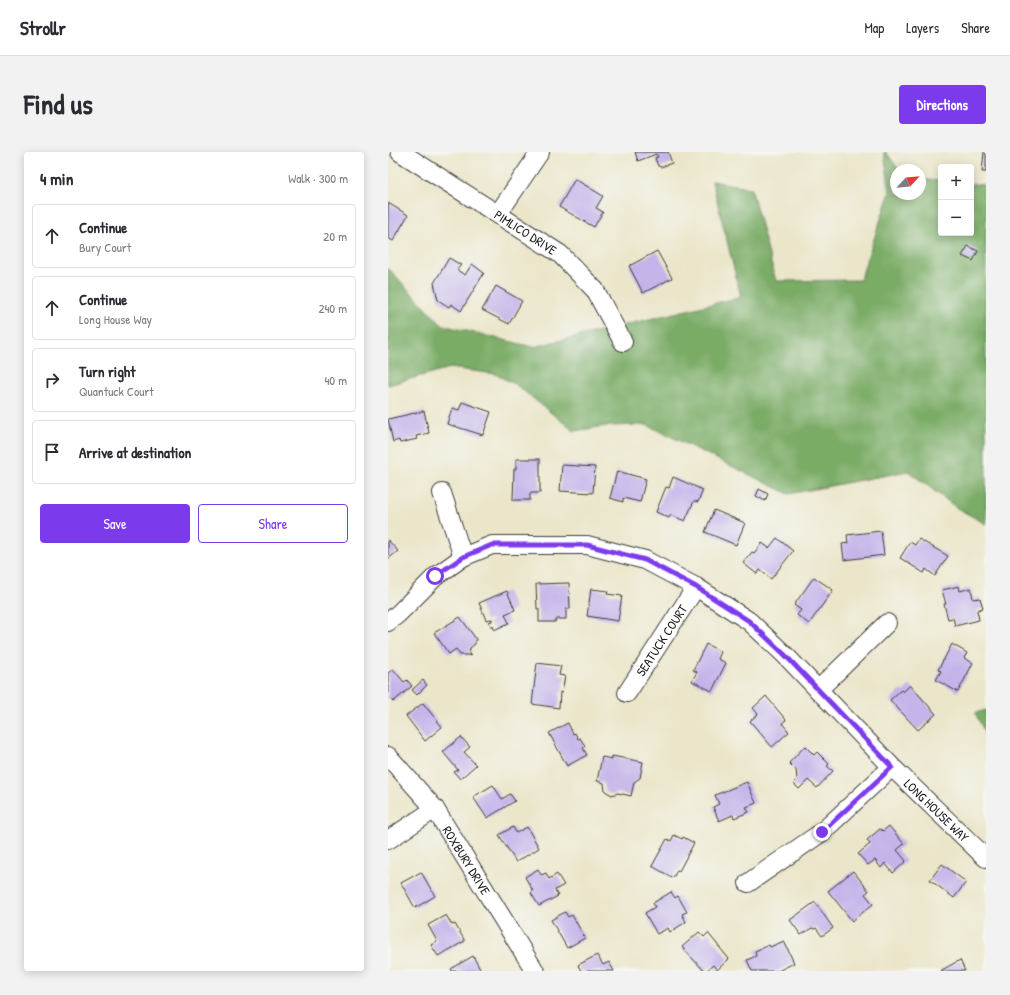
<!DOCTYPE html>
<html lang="en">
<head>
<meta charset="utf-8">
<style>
  body { margin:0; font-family:"Patrick Hand",sans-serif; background:#f2f2f3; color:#2b2b33 }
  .controls { position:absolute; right:12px; top:12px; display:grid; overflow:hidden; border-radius:4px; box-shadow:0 2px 10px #0003 }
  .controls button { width:36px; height:36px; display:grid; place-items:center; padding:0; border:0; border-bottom:1px solid #e1e1e2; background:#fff; color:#2b2b33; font:20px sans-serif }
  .compass { position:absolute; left:502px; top:12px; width:36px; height:36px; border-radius:50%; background:#fff; box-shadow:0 2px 10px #0003; rotate:64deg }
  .stop { position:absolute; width:12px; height:12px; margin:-9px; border:3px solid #7c3aed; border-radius:50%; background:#fff }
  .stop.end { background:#7c3aed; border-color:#fff; box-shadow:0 1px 4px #0008 }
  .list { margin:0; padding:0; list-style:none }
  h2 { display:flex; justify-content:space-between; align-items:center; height:52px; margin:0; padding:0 16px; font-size:17px }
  h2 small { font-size:13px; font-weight:400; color:#7c7c81 }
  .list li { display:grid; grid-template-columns:26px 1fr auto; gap:12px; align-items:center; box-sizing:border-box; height:64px; margin:0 8px 8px; padding:0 8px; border:1px solid #e1e1e2; border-radius:4px }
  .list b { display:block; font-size:15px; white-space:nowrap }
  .list p { margin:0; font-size:13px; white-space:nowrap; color:#7c7c81 }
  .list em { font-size:13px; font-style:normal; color:#7c7c81 }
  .actions { display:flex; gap:8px; padding:12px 16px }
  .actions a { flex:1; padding:9px 0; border:1px solid #7c3aed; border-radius:4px; text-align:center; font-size:14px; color:#7c3aed }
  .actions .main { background:#7c3aed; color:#fff }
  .icon { flex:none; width:22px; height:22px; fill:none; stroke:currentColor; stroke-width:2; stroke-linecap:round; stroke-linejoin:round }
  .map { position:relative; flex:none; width:598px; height:819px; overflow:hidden; border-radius:4px }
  header { display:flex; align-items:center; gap:24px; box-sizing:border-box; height:56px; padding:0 20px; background:#fff; border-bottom:1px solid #e1e1e2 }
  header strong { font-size:19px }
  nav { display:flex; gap:22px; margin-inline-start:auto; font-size:14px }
  .intro { display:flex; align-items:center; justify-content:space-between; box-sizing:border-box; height:96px; padding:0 24px }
  h1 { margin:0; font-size:28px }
  .button { padding:10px 18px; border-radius:4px; background:#7c3aed; color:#fff; font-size:14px; font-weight:700 }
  main { display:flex; gap:24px; padding:0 24px }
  aside { flex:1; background:#fff; border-radius:4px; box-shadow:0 2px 10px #0003 }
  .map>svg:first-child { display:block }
  .forest { fill:#7aac66; stroke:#4b6441 }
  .building { fill:#c4b4ea }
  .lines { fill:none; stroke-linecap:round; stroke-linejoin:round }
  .minor-casing { stroke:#3b3a36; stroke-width:20 }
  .minor { stroke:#fff; stroke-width:18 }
  .route { stroke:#7c3aed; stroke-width:5 }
  .labels { text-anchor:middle; stroke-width:3.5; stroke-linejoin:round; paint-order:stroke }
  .street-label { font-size:13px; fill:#1c1c1c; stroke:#f6f6f2 }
</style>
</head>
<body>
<header>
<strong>Strollr</strong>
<nav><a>Map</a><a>Layers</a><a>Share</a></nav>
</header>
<div class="intro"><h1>Find us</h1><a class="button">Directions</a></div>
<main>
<aside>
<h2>4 min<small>Walk · 300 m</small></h2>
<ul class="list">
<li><svg class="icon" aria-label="ahead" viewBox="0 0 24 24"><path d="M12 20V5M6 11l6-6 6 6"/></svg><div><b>Continue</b><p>Bury Court</p></div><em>20 m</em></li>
<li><svg class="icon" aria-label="ahead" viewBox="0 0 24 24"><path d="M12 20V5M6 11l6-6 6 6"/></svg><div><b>Continue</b><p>Long House Way</p></div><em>240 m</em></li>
<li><svg class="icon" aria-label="right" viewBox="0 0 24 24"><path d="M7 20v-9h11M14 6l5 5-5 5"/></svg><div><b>Turn right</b><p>Quantuck Court</p></div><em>40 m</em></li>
<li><svg class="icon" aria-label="arrive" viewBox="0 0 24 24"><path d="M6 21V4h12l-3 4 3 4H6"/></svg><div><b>Arrive at destination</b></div></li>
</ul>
<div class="actions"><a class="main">Save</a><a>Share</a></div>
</aside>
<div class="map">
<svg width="598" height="819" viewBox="0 0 598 819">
  <rect width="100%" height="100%" fill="#f6f6f2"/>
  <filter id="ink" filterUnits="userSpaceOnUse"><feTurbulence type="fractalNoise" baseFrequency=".025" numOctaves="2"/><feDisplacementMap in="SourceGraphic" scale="8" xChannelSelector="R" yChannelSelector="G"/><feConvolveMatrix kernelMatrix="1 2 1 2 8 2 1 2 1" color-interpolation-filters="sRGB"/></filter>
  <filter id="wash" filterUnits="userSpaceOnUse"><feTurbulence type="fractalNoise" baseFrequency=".012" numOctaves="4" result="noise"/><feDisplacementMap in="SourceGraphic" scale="16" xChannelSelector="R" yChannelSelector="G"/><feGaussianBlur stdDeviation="0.9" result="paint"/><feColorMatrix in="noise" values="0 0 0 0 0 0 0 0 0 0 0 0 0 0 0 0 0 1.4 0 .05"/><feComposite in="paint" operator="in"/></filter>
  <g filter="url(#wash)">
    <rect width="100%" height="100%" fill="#ebe6ca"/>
    <g class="forest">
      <path d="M496,0H498L511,18H508V42H532V27L553,29V81H583V32L598,33V372L569,356L520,319L401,342L259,273L218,274L186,279L127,232L107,222L62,216L0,233V116L54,173L145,195L353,145L324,29L363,36L388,129L472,128L502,40Z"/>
      <path d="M598,558V583L587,561Z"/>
    </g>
    <g id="blocks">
      <g class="building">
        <path d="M247,0H280L284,11L273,15L270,14L267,6L270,5L268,2L250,9Z"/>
        <path d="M596,0H598V20H594Z"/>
        <path d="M187,27L215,44L208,56L215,60L206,75L171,55Z"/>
        <path d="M0,51L20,63L5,89L0,86Z"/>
        <path d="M580,94L590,99L585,109L574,104Z"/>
        <path d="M269,99L284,126L255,141L241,114Z"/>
        <path d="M61,106L73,113L69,118L77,123L84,112L96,121L73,159L63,152L61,155L50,148L46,131Z"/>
        <path d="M108,134L134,149L121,172L94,158Z"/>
        <path d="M74,250L103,260L95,283L59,272L64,256L71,258Z"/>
        <path d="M36,259L41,281L28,284L29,287L12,291L11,288L5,290L0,267Z"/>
        <path d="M128,307H152V341H142V348H125L126,317H128Z"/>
        <path d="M174,313L207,315L205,341L172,339Z"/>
        <path d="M229,319L258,327L252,350L235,346V350L222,346Z"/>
        <path d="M285,325L315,338L310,350L306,349L297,369L283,363L281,366L268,360L278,335L281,336Z"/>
        <path d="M371,337L380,342L377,349L368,344Z"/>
        <path d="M326,358L357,371L348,393L317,380Z"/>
        <path d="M493,379L496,403L456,408L454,392L460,391L459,383Z"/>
        <path d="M389,386L405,399L383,427L372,418L369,422L355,411L364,400L366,401L374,391L381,396Z"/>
        <path d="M531,387L560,404L547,424L538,417L536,421L512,406L522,390L527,393Z"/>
        <path d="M0,388L10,399L0,407Z"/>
        <path d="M426,425L445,438L421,472L409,463L413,458L406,453Z"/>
        <path d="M181,431L182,457H178V467H169L167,470H151V457H149L148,432Z"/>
        <path d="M571,434L572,439L583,436L585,447L592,446L595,456L589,458L591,468L567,474L565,466L560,467L556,452H558L554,438Z"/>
        <path d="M203,437L220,439L219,442L234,444L230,469L199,464Z"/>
        <path d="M119,439L127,458L117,462L121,471L106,478L105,473L103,475L101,470L104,469V467L98,468L91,451Z"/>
        <path d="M72,465L88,487L87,492L82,496L81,502L83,504L79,503H72L68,497L61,502L46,481Z"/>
        <path d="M318,492L333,500L330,507L338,511L324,539L304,529L309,520L305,518Z"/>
        <path d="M564,492L579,501L576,506L585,511L570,540L548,528L553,519L550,518Z"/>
        <path d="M149,511L173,514L171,523L177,524L174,541L172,540L171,556L144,552Z"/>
        <path d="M5,517L16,530L19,528L24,534L5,550L0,544V521Z"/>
        <path d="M35,528L39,533L29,543L24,538Z"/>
        <path d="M522,533L548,562L530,578L502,548L513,538L515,540Z"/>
        <path d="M378,544L398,568L394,571L401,580L384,595L362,569L370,562L365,556Z"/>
        <path d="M35,551L54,575L37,589L18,564Z"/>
        <path d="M180,571L185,582L187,581L190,587L192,586L197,594L195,596L199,603L179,614L161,581Z"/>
        <path d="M73,585L82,595L76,600L88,613L72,627L66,620L70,618L55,600Z"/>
        <path d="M417,594L426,603L429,600L441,612L439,614L445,619L429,636L420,628L411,637L405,631L409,627L408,618L401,611Z"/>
        <path d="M224,604L255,610L252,626L246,630L243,644L230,641L224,643L217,639L216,631L209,629L214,605L224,607Z"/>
        <path d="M359,630L368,651L358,655L361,660L346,666L345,663L331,669L325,655L331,652L327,643Z"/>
        <path d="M105,633L114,647L122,642L127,649L99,666L85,645Z"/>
        <path d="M501,674L516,692L509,698L518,709L505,721L497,711L493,716L487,708L480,713L470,702L482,692L479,688L492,677L495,679Z"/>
        <path d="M125,675L128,681L139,675L151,696L128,710L111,683Z"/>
        <path d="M286,683L294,687L295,685L306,691L291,719L289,718L285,726L264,714L279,687L283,689Z"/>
        <path d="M554,712L578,730L566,746L542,728Z"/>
        <path d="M150,717L153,723L158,721L161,727L169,722L176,733L167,738L170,744L151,754L143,741L145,739L137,725Z"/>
        <path d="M465,719L481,739L477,742L485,752L464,769L440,739Z"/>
        <path d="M33,720L47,744L27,756L13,731Z"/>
        <path d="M283,740L287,746L290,744L299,760L294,762L298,770L282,780L280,776L269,782L257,761L267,755L265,751Z"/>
        <path d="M427,750L445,776L434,784L428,776L426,777L424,776L413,783L402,768Z"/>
        <path d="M177,760L180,765L184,763L197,786L179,796L163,768Z"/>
        <path d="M58,763L64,773L67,772L77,789L50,804L43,793L49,789L40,773Z"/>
        <path d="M311,780L316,785L320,781L341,807L329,818L325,813L318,819H316L294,795Z"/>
        <path d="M396,789L406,811L390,819H364L359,808L368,804L367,799L381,793L382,795Z"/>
        <path d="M209,803L215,813L221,810L226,819H193L190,813Z"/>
        <path d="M85,804L93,819H64L63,817Z"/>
        <path d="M572,808L577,819H552Z"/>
      </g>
    </g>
  </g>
  <g filter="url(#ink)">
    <use href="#blocks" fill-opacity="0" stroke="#3b3a36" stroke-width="1"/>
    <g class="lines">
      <defs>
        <g id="minor">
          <path id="s1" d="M12,0L172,102L207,138L235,190"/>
          <path d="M110,62L152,0"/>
          <path d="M54,341L75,405"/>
          <path id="s2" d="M0,470L10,462L47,425L75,405L104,393H199L257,408L308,435L361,469L397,503L504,615L598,706"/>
          <path d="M430,538L499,471"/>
          <path id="s3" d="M239,541L308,435"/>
          <path id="s4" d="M0,604L47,657L147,819"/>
          <path d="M0,688L47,657"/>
          <path d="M360,731L434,680L504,615"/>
        </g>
      </defs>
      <use href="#minor" class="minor-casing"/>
      <use href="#minor" class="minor"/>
    </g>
  </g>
  <g class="lines" filter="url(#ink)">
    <path class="route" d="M47,424L75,405L104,393H199L257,408L308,435L361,469L397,503L504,615L434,680"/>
  </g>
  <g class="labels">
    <g class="street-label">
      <text dy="5" stroke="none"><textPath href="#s1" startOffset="149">PIMLICO DRIVE</textPath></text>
      <text dy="5" stroke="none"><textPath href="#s3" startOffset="63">SEATUCK COURT</textPath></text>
      <text dy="5" stroke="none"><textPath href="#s2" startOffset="673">LONG HOUSE WAY</textPath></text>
      <text dy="5" stroke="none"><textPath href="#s4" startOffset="131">ROXBURY DRIVE</textPath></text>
    </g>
  </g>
</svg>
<div class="controls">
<button>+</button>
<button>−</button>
</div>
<svg class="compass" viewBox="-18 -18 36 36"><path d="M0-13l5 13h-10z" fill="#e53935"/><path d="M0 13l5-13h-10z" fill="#7c7c81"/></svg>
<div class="stop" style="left:47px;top:424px"></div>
<div class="stop end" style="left:434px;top:680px"></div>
</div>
</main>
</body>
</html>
